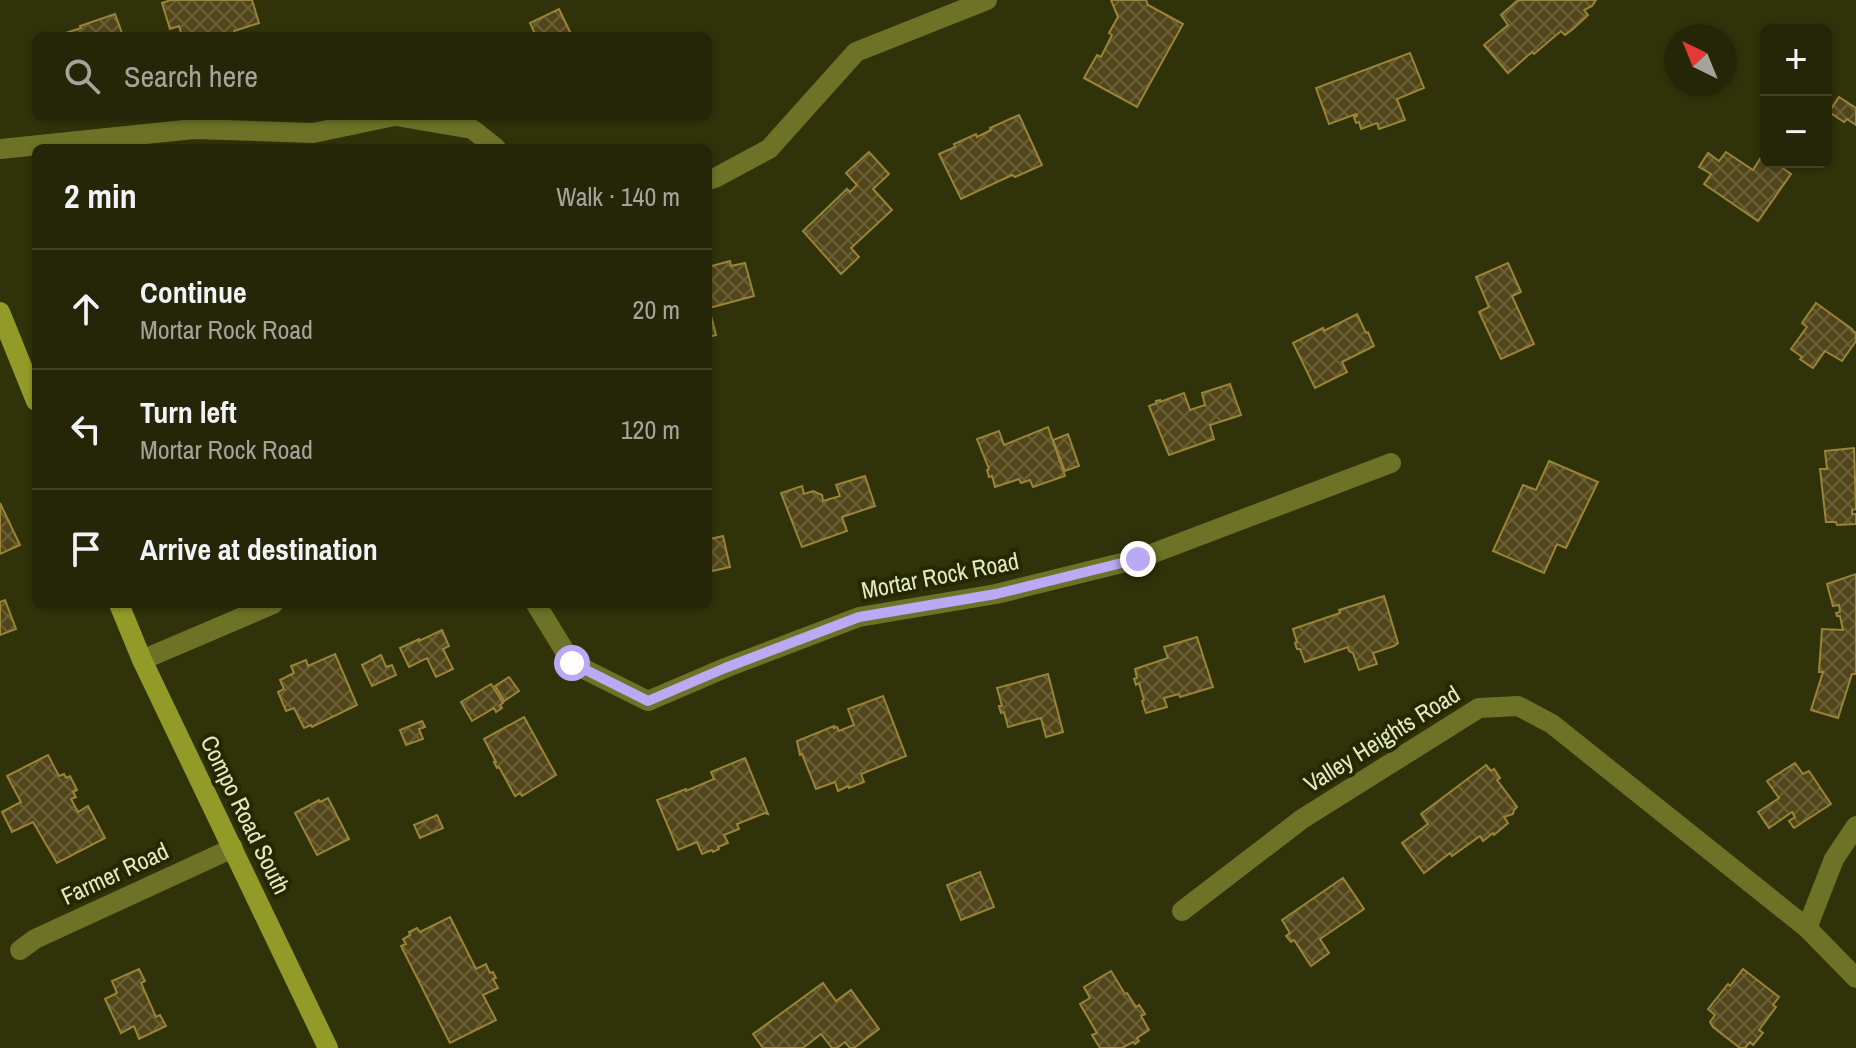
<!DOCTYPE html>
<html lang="en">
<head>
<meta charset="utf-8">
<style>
  body { margin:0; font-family:"Archivo Narrow",sans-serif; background:#2c2e11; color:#f1f3f6 }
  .controls { position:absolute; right:24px; top:24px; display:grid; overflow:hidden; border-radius:12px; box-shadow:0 2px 6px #0004 }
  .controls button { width:72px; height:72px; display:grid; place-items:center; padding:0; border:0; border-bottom:2px solid #414328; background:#242607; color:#f1f3f6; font:40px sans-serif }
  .compass { position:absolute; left:1664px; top:24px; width:72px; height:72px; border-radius:50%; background:#242607; box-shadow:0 2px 6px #0004; rotate:317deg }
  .stop { position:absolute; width:24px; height:24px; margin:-18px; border:6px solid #baaaf6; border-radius:50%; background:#fff }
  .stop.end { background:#baaaf6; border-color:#fff; box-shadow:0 2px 8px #0008 }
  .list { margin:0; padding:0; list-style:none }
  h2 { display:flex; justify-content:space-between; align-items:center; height:104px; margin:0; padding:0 32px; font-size:34px }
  h2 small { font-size:26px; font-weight:400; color:#a3a59b }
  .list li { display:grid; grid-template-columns:52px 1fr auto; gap:24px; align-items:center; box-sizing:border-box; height:120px; padding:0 32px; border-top:2px solid #414328 }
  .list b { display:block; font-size:30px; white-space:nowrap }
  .list p { margin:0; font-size:26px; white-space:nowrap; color:#a3a59b }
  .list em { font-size:26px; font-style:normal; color:#a3a59b }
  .icon { flex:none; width:44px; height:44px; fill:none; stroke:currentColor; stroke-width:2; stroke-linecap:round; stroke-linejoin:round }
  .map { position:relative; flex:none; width:1856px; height:1048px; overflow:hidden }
  .search { position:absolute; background:#242607; box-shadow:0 2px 6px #0004; left:32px; top:32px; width:680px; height:88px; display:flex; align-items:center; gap:20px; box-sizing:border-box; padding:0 28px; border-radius:12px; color:#a3a59b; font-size:30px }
  .panel { position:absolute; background:#242607; box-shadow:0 2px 6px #0004; left:32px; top:144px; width:680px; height:464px; border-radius:12px }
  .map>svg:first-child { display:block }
  .building { fill:url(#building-cross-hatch); stroke:#9a8437; stroke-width:2 }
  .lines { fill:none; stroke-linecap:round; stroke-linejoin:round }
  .minor { stroke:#6d7326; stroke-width:20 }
  .major { stroke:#939b28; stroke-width:20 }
  .route { stroke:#baaaf6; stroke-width:10 }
  .labels { text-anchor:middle; stroke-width:8; stroke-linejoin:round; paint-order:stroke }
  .street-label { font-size:24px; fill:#e4e9c3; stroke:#262900 }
</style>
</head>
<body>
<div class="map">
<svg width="1856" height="1048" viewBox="0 0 1856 1048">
  <defs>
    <pattern id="building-cross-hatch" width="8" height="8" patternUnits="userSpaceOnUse" patternTransform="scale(2)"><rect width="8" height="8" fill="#514519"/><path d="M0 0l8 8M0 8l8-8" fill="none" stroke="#6a6039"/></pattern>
  </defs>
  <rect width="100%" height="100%" fill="#303309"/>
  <g class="building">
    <path d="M171,0H252L259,23L234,31L235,34L228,36H182L179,26L170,29L162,3Z"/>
    <path d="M1111,0H1146L1148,5L1183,24L1137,107L1084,78L1097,55L1101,57L1112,35L1109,33L1118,17Z"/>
    <path d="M1518,0H1596L1592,6L1584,10L1588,15L1573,29L1565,35L1561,31L1534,54L1532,52L1508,73L1484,45L1508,25L1501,15Z"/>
    <path d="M559,9L571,34L575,33L576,36H536L530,23Z"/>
    <path d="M115,14L123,36H67L66,33L81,28L80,26Z"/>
    <path d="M1410,53L1424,88L1397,99L1405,120L1379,129L1377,123L1361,129L1359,122L1356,123L1354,117L1357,116L1356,114L1329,124L1316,88Z"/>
    <path d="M1839,97L1856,108V125L1847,119L1844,122L1829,112Z"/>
    <path d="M1019,115L1042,165L1015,177L1012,175L961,199L939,154L955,147L954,144L976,134L977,137L991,130L990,128Z"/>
    <path d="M869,152L889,174L873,189L892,210L851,248L859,257L841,274L803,231L847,189L850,192L857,185L846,173Z"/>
    <path d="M1726,152L1753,170L1763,154L1766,156V162H1774L1791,174L1758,221L1704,184L1711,174L1699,167L1708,153L1719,161Z"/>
    <path d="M730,261L731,266L745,263L754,296L709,308L716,335L708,337V267Z"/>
    <path d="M1508,263L1521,292L1512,296L1534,344L1501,359L1479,312L1489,307L1476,277Z"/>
    <path d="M1816,303L1852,329V330L1856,333V341L1842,361L1825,351L1813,368L1800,359L1802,357L1791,349L1807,327L1802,323Z"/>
    <path d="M1357,314L1366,333L1368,332L1374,346L1342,362L1347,372L1315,388L1293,343L1323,328L1324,331Z"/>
    <path d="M1230,384L1241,415L1210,425L1214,439L1169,455L1149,406L1157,403L1156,401L1160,400V402L1184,393L1190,410L1205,405L1202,393Z"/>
    <path d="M1048,427L1065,476L1033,487L1030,480L1021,483L1019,479L995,487L992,476L989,477L987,470L989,469L977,439L999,431L1004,445Z"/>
    <path d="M1068,434L1079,466L1065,471L1053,440Z"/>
    <path d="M1854,448L1856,509L1852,510V514H1856V524L1837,525L1836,522H1826L1820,469H1827L1825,451Z"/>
    <path d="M1549,461L1598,482L1566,548L1557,544L1544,573L1493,551L1523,485L1536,490Z"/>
    <path d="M865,476L875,506L842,517L847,531L802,547L781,493L802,486L804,494L813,491L822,495L823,501L840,496L836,485Z"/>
    <path d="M0,503L20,545L0,554Z"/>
    <path d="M708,533L710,539L723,536L730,567L708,572Z"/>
    <path d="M1856,574V674H1852L1838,718L1811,710L1823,672H1819L1822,629L1843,630L1840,616H1837L1836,613L1840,612L1839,605L1833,606L1827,584Z"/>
    <path d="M1384,596L1398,643L1394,646L1373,653L1377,664L1359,670L1353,653L1349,651L1348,647L1305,662L1300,649H1297L1295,643L1297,642L1293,629L1340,613L1339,610Z"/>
    <path d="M5,600L16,629L0,635V602Z"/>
    <path d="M442,630L449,646L443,649L453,669L436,677L427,658L409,667L400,648L419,639V641Z"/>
    <path d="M1197,637L1213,687L1180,697L1179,694L1164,698L1167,707L1146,713L1142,701L1144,700L1139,683L1136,685L1134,679L1137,678L1135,669L1168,658L1164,647Z"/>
    <path d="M335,654L357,705L312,727L311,725L304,728L294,708L286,711L278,692L284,689L280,680L294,673L291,666L306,660L308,666Z"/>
    <path d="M381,655L386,667L392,665L396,675L372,686L362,665Z"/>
    <path d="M1048,674L1063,732L1046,737L1041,718L1008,727L1004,712L1001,713L999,706H1002L997,688Z"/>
    <path d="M509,677L519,691L504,701L495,686Z"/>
    <path d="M491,684L503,703L500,705L502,708L496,712L494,708L472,721L461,702Z"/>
    <path d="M883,696L906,756L861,774L864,782L849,788L848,786L838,791L835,782L816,789L802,754L800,755L797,741L834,726V728L837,727L839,731L854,725L848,709Z"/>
    <path d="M524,717L556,775L522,796L520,793L515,796L499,767L497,768L494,762H496L484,739Z"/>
    <path d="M422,721L425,727L419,729L423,739L406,745L400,730Z"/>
    <path d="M48,755L59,776L64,774L66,778L70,776L77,790L73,792L76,797L71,799L78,812L88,806L105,838L57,863L33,822L12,832L2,812L21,802L7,776Z"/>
    <path d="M745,758L768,814L765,813L737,824L739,829L724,835L728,843L718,847L719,849L713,852L712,850L702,854L697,842L678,850L657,800L686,789V791L714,779L711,772Z"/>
    <path d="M1795,763L1803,774L1809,771L1831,804L1794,828L1789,821L1795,817L1792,812L1769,828L1758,812L1779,798L1767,781Z"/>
    <path d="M1486,765L1491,771L1494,769L1500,778L1497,780L1517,807L1514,810L1513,814L1504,817L1508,823L1494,835L1493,833L1483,841L1480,836L1452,856L1450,853L1424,873L1402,843L1428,824L1421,814Z"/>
    <path d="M328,798L349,839L317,855L295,813L319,800L320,802Z"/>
    <path d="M437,815L443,828L420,838L414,825Z"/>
    <path d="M980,872L994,907L961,920L947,885Z"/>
    <path d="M1343,878L1364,909L1320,939L1329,953L1311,966L1294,940L1291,942L1286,936L1290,933L1282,920Z"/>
    <path d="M450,917L476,969L486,964L490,973L493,972L496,978L493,979L498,988L483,995L496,1020L450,1043L401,946L406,944L403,939L410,935L409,932L417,928L420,932Z"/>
    <path d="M139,969L145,981L141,983L156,1017L160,1015L166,1026L139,1039L134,1026L121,1033L105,999L117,993L112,981Z"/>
    <path d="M1743,969L1779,997L1773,1005L1776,1007L1759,1030L1763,1033L1753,1045L1750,1042L1745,1048H1740L1713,1027L1710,1022L1715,1015L1708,1009L1728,984L1730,986Z"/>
    <path d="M1111,971L1125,994L1127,993L1136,1007L1139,1005L1145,1014L1141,1016L1149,1030L1137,1038L1139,1041L1135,1044L1133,1042L1122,1048H1100L1092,1035L1097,1033L1080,1004L1090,998L1084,987Z"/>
    <path d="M823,983L836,1001L851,990L879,1029L854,1048H850L845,1042L837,1048H832L821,1034L803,1048H763L753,1034Z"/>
  </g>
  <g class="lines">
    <g class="minor">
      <path d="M396,116L472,129L496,148"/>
      <path d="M0,149L194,129L313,133L394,116"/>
      <path d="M708,180L715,178L769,149L856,52L987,0"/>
      <path d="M536,604L572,663L648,701L725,668L859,617L996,594L1138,559L1391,463"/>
      <path d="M142,660L273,604"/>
      <path d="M1182,911L1302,819L1479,708L1518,706L1552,724L1807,928L1856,978"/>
      <path d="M1807,928L1834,859L1856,826"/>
      <path d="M20,950L35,939L233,848"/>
    </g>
    <g class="major">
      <path d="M0,312L36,401"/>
      <path d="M119,604L142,660L328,1048"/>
    </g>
  </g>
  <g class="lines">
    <path class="route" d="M572,663L648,701L725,668L859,617L996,594L1138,559"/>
  </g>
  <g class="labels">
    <g class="street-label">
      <text transform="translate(940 576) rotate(-11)" y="8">Mortar Rock Road</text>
      <text transform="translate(1382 739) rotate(-32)" y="8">Valley Heights Road</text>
      <text transform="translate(245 815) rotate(64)" y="8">Compo Road South</text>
      <text transform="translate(115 874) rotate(-25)" y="8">Farmer Road</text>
    </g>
  </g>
</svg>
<div class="controls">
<button>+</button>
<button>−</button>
</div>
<svg class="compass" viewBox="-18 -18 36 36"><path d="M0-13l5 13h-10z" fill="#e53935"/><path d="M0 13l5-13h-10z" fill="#a3a59b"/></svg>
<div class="stop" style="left:572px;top:663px"></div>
<div class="stop end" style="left:1138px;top:559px"></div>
<div class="search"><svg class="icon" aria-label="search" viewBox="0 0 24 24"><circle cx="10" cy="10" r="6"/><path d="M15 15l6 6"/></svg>Search here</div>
<section class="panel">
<h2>2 min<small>Walk · 140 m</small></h2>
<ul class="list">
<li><svg class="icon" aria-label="ahead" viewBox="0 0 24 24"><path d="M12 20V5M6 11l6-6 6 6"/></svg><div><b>Continue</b><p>Mortar Rock Road</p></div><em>20 m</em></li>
<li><svg class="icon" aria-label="left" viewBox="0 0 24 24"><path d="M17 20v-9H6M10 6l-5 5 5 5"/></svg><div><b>Turn left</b><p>Mortar Rock Road</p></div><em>120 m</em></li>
<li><svg class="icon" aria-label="arrive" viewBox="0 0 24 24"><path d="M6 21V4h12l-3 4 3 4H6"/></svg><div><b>Arrive at destination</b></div></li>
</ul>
</section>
</div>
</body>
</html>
